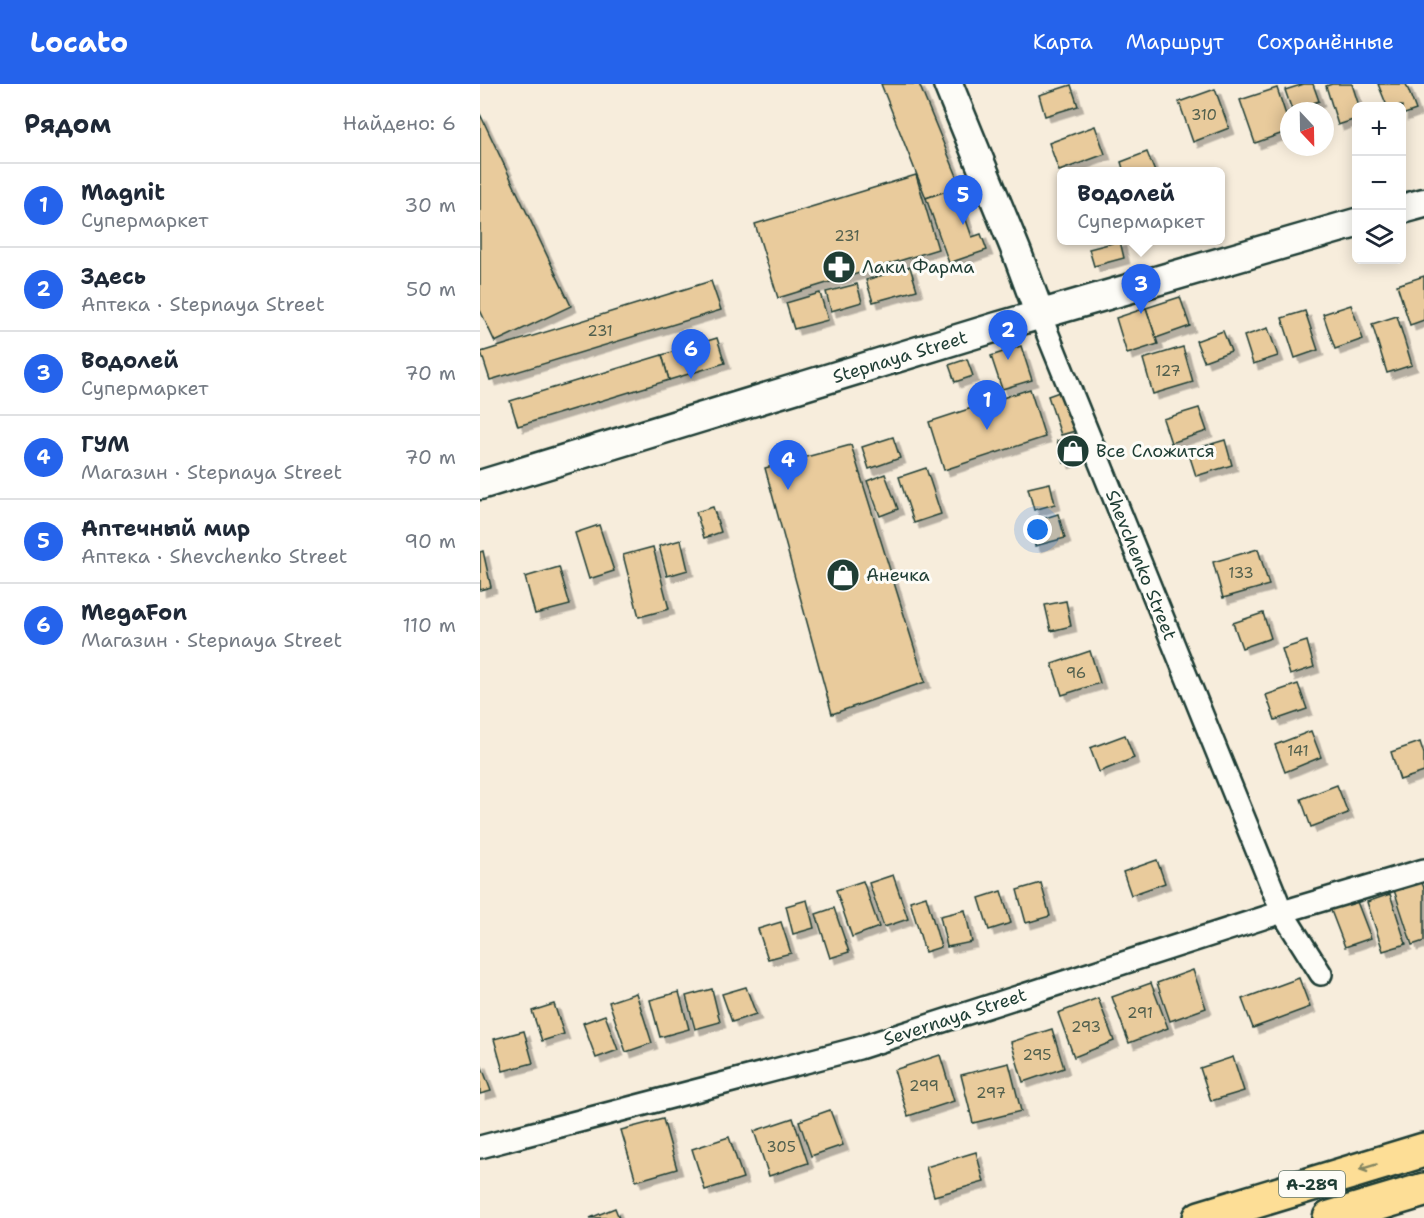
<!DOCTYPE html>
<html lang="ru">
<head>
<meta charset="utf-8">
<style>
  body { margin:0; font-family:"Shantell Sans",sans-serif; background:#f2f2f3; color:#1f2937 }
  .controls { position:absolute; right:18px; top:18px; display:grid; overflow:hidden; border-radius:9px; box-shadow:0 3px 15px #0003 }
  .controls button { width:54px; height:54px; display:grid; place-items:center; padding:0; border:0; border-bottom:2px solid #e0e1e3; background:#fff; color:#1f2937; font:30px sans-serif }
  .compass { position:absolute; left:800px; top:18px; width:54px; height:54px; border-radius:50%; background:#fff; box-shadow:0 3px 15px #0003; rotate:158deg }
  .you { position:absolute; left:558px; top:446px; width:21px; height:21px; margin:-15px; border:4px solid #fff; border-radius:50%; background:#1a73e8; box-shadow:0 0 0 9px #1a73e833 }
  .badge { display:grid; place-items:center; width:39px; height:39px; border-radius:50%; background:#2563eb; color:#fff; font-size:20px; font-weight:700 }
  .pin { position:absolute; translate:-50% -50px; filter:drop-shadow(0 2px 3px #0008) }
  .pin::after { content:''; position:absolute; top:32px; width:21px; height:18px; background:inherit; clip-path:polygon(0 0,100% 0,50% 100%) }
  .popup { position:absolute; left:577px; top:83px; width:168px; height:78px; box-sizing:border-box; display:grid; place-content:center; border-radius:9px; background:#fff; filter:drop-shadow(0 2px 4px #0005); font-size:20px; white-space:nowrap; color:#747a83 }
  .popup b { font-size:22px; color:#1f2937 }
  .popup::after { content:''; position:absolute; left:50%; top:100%; margin-left:-12px; border:12px solid transparent; border-top-color:#fff }
  .list { margin:0; padding:0; list-style:none }
  h2 { display:flex; justify-content:space-between; align-items:center; height:78px; margin:0; padding:0 24px; font-size:26px }
  h2 small { font-size:20px; font-weight:400; color:#747a83 }
  .list li { display:grid; grid-template-columns:39px 1fr auto; gap:18px; align-items:center; box-sizing:border-box; height:84px; padding:0 24px; border-top:2px solid #e0e1e3 }
  .list b { display:block; font-size:22px; white-space:nowrap }
  .list p { margin:0; font-size:20px; white-space:nowrap; color:#747a83 }
  .list em { font-size:20px; font-style:normal; color:#747a83 }
  .icon { flex:none; width:33px; height:33px; fill:none; stroke:currentColor; stroke-width:2; stroke-linecap:round; stroke-linejoin:round }
  .map { position:relative; flex:none; width:944px; height:1134px; overflow:hidden }
  header { display:flex; align-items:center; gap:36px; box-sizing:border-box; height:84px; padding:0 30px; background:#2563eb; color:#fff }
  header strong { font-size:28px }
  nav { display:flex; gap:33px; margin-inline-start:auto; font-size:21px }
  main { display:flex }
  aside { flex:1; background:#fff }
  .map>svg:first-child { display:block }
  .building { fill:#e9cb9c; stroke:#1f3d34; stroke-width:1.5; filter:url(#shadow) }
  .lines { fill:none; stroke-linecap:round; stroke-linejoin:round }
  .street-casing { stroke:#1f3d34; stroke-width:26 }
  .secondary-casing { stroke:#1f3d34; stroke-width:33 }
  .highway-casing { stroke:#1f3d34; stroke-width:38 }
  .street { stroke:#fdfcf7; stroke-width:21 }
  .secondary { stroke:#fdfcf7; stroke-width:28 }
  .highway { stroke:#fdde96; stroke-width:33 }
  .oneway { stroke:#838560 }
  .labels { text-anchor:middle; stroke-width:6; stroke-linejoin:round; paint-order:stroke }
  .number-label { font-size:15px; fill:#52604e }
  .shield { fill:#fdfcf7; stroke:#62766e; stroke-width:1.5 }
  .shield-label { font-size:16px; font-weight:bold; fill:#1f3d34 }
  .poi-label { font-size:18px; fill:#1f3d34; stroke:#fdfcf7; text-anchor:start }
  .street-label { font-size:18px; fill:#1f3d34; stroke:#fdfcf7 }
</style>
</head>
<body>
<header>
<strong>Locato</strong>
<nav><a>Карта</a><a>Маршрут</a><a>Сохранённые</a></nav>
</header>
<main>
<aside>
<h2>Рядом<small>Найдено: 6</small></h2>
<ul class="list">
<li><span class="badge">1</span><div><b>Magnit</b><p>Супермаркет</p></div><em>30 m</em></li>
<li><span class="badge">2</span><div><b>Здесь</b><p>Аптека · Stepnaya Street</p></div><em>50 m</em></li>
<li><span class="badge">3</span><div><b>Водолей</b><p>Супермаркет</p></div><em>70 m</em></li>
<li><span class="badge">4</span><div><b>ГУМ</b><p>Магазин · Stepnaya Street</p></div><em>70 m</em></li>
<li><span class="badge">5</span><div><b>Аптечный мир</b><p>Аптека · Shevchenko Street</p></div><em>90 m</em></li>
<li><span class="badge">6</span><div><b>MegaFon</b><p>Магазин · Stepnaya Street</p></div><em>110 m</em></li>
</ul>
</aside>
<div class="map">
<svg width="944" height="1134" viewBox="0 0 944 1134">
  <defs>
    <filter id="shadow"><feDropShadow dx="5.5" dy="5.5" stdDeviation="0" flood-color="#0004"/></filter>
  </defs>
  <rect width="100%" height="100%" fill="#f7eddc"/>
  <filter id="ink" filterUnits="userSpaceOnUse"><feTurbulence type="fractalNoise" baseFrequency=".0167" numOctaves="2"/><feDisplacementMap in="SourceGraphic" scale="12" xChannelSelector="R" yChannelSelector="G"/><feConvolveMatrix kernelMatrix="1 2 1 2 8 2 1 2 1" color-interpolation-filters="sRGB"/></filter>
  <g filter="url(#ink)">
    <g class="building">
      <path d="M401,0H439L481,102L446,114Z"/>
      <path d="M824,0H833L839,17L812,26L805,6Z"/>
      <path d="M852,0H872L879,22H876V35L858,41L846,2Z"/>
      <path d="M898,0H926L936,26L922,31V22H907Z"/>
      <path d="M591,1L598,22L565,32L559,11Z"/>
      <path d="M797,4L809,40V47L775,59L760,16Z"/>
      <path d="M735,5L749,44L713,58L699,18Z"/>
      <path d="M0,30L91,222L15,258L0,226Z"/>
      <path d="M615,42L625,70L579,87L569,59Z"/>
      <path d="M667,68L675,88H644L641,78Z"/>
      <path d="M436,91L458,165L298,214L275,140Z"/>
      <path d="M475,104L492,153L501,150L507,166L469,179L446,114Z"/>
      <path d="M640,157L644,174L614,182L609,165Z"/>
      <path d="M430,183L437,206L393,218L386,196Z"/>
      <path d="M944,192V236L930,241L917,201Z"/>
      <path d="M231,197L241,226L10,296L1,268Z"/>
      <path d="M377,200L382,218L351,227L346,208Z"/>
      <path d="M340,209L348,236L314,245L306,219Z"/>
      <path d="M700,213L710,242L676,254L666,224Z"/>
      <path d="M871,221L883,255L855,265L843,230Z"/>
      <path d="M666,224L678,260L647,270L636,234Z"/>
      <path d="M825,227L838,266L815,274L802,234Z"/>
      <path d="M917,232L932,281L907,289L892,240Z"/>
      <path d="M788,244L798,272L773,280L764,252Z"/>
      <path d="M743,247L751,267L724,277L716,257Z"/>
      <path d="M237,254L245,279L189,296L182,271Z"/>
      <path d="M541,262L552,296L522,305L511,272Z"/>
      <path d="M703,263L713,298L673,310L663,275Z"/>
      <path d="M182,271L189,296L38,342L30,317Z"/>
      <path d="M487,275L493,292L475,298L469,281Z"/>
      <path d="M550,305L565,353L464,386L449,338Z"/>
      <path d="M582,307L595,347L581,351L568,312Z"/>
      <path d="M719,324L727,347L691,359L683,335Z"/>
      <path d="M596,351L603,372L584,379L577,357Z"/>
      <path d="M413,353L420,374L389,385L382,363Z"/>
      <path d="M745,356L752,381L716,392L708,367Z"/>
      <path d="M371,361L445,598L352,630L285,384Z"/>
      <path d="M446,384L461,430L434,439L419,393Z"/>
      <path d="M405,390L418,425L400,432L387,397Z"/>
      <path d="M570,399L575,420L554,426L548,404Z"/>
      <path d="M233,423L241,448L224,454L216,428Z"/>
      <path d="M578,430L585,454L555,462L549,439Z"/>
      <path d="M119,441L134,487L109,495L95,449Z"/>
      <path d="M201,456L208,486L187,492L179,462Z"/>
      <path d="M173,463L189,525L159,533L143,471Z"/>
      <path d="M778,465L789,501L743,514L733,478Z"/>
      <path d="M3,467L11,503L0,506V468Z"/>
      <path d="M79,483L90,521L55,530L45,493Z"/>
      <path d="M586,517L591,542L571,547L565,521Z"/>
      <path d="M783,529L791,554L762,564L753,539Z"/>
      <path d="M827,557L834,583L810,591L802,565Z"/>
      <path d="M610,567L620,599L582,611L572,580Z"/>
      <path d="M818,600L827,625L795,636L786,611Z"/>
      <path d="M831,647L841,673L805,688L795,661Z"/>
      <path d="M645,651L654,674L619,688L610,664Z"/>
      <path d="M940,658L944,670V688L920,696L911,668Z"/>
      <path d="M857,701L868,729L831,743L821,715Z"/>
      <path d="M677,776L685,799L651,811L643,788Z"/>
      <path d="M413,791L428,835L404,843L389,799Z"/>
      <path d="M941,796L944,804V857L932,861L914,806Z"/>
      <path d="M383,797L399,843L372,853L356,806Z"/>
      <path d="M561,799L570,832L546,839L537,806Z"/>
      <path d="M521,807L531,839L509,846L499,814Z"/>
      <path d="M910,810L926,860L903,867L887,818Z"/>
      <path d="M446,812L461,863L445,868L430,817Z"/>
      <path d="M876,815L891,854L865,863L850,824Z"/>
      <path d="M327,816L334,844L313,850L306,822Z"/>
      <path d="M354,824L369,868L350,874L336,830Z"/>
      <path d="M485,826L492,858L467,863L460,832Z"/>
      <path d="M301,838L311,869L288,875L278,845Z"/>
      <path d="M713,886L726,924L690,937L677,899Z"/>
      <path d="M819,894L830,923L773,944L762,915Z"/>
      <path d="M671,899L688,944L649,959L632,913Z"/>
      <path d="M266,903L276,930L252,938L242,910Z"/>
      <path d="M232,905L240,938L215,945L206,912Z"/>
      <path d="M199,908L209,945L180,953L170,916Z"/>
      <path d="M156,909L172,959L146,968L129,918Z"/>
      <path d="M618,914L634,957L594,973L578,929Z"/>
      <path d="M74,920L84,950L62,957L52,927Z"/>
      <path d="M125,931L138,966L116,974L103,939Z"/>
      <path d="M572,945L584,984L543,998L531,958Z"/>
      <path d="M44,947L53,979L23,987L14,955Z"/>
      <path d="M460,971L474,1017L428,1032L414,986Z"/>
      <path d="M753,973L764,1007L731,1017L720,984Z"/>
      <path d="M0,978L11,1007L0,1010Z"/>
      <path d="M529,979L541,1027L493,1039L481,991Z"/>
      <path d="M350,1026L363,1061L331,1072L319,1037Z"/>
      <path d="M313,1034L328,1079L289,1092L274,1047Z"/>
      <path d="M183,1035L197,1085L156,1097L141,1046Z"/>
      <path d="M249,1053L263,1094L225,1106L212,1065Z"/>
      <path d="M496,1068L504,1098L454,1112L446,1083Z"/>
      <path d="M135,1124L139,1134H110Z"/>
    </g>
    <g class="lines">
      <defs>
        <g id="street">
          <path d="M560,231L802,828L841,890"/>
          <path d="M0,1063L379,964L802,828L944,786"/>
        </g>
        <g id="secondary">
          <path d="M468,0L537,169L560,231"/>
          <path d="M922,125L944,119"/>
          <path d="M0,401L517,243L876,139"/>
        </g>
        <g id="highway">
          <path d="M720,1134L944,1066"/>
          <path d="M850,1134L944,1106"/>
        </g>
      </defs>
      <use href="#street" class="street-casing"/>
      <use href="#secondary" class="secondary-casing"/>
      <use href="#highway" class="highway-casing"/>
      <use href="#street" class="street"/>
      <use href="#secondary" class="secondary"/>
      <use href="#highway" class="highway"/>
    </g>
    <defs><path id="oneway-shaft" d="M-6 0H5M1.5-3L5.5 0L1.5 3" fill="none" stroke-width="1.6" stroke-linecap="round" stroke-linejoin="round" transform="scale(1.5)"/></defs>
    <use class="oneway" href="#oneway-shaft" transform="translate(888 1083) rotate(163)"/>
  </g>
  <defs>
    <symbol id="pharmacy-disc" viewBox="-11 -11 22 22"><circle r="9.5" fill="#1f3d34" stroke="#fdfcf7"/><path d="M-2-6h4v4h4v4h-4v4h-4v-4h-4v-4h4Z" fill="#fff"/></symbol>
    <symbol id="shop-disc" viewBox="-11 -11 22 22"><circle r="9.5" fill="#1f3d34" stroke="#fdfcf7"/><path d="M-5-2.5h2.3a2.7 3.5 0 0 1 5.4 0H5L5.5 6h-11ZM-1.5-2.5h3a1.5 2.3 0 0 0-3 0Z" fill="#fff"/></symbol>
  </defs>
  <g fill-rule="evenodd">
    <use href="#pharmacy-disc" x="340" y="164" width="38" height="38"/>
    <use href="#shop-disc" x="574" y="348" width="38" height="38"/>
    <use href="#shop-disc" x="344" y="472" width="38" height="38"/>
  </g>
  <g class="labels">
    <g class="number-label">
      <text x="724" y="36">310</text>
      <text x="367" y="157">231</text>
      <text x="120" y="252">231</text>
      <text x="688" y="292">127</text>
      <text x="761" y="494">133</text>
      <text x="596" y="594">96</text>
      <text x="818" y="672">141</text>
      <text x="660" y="934">291</text>
      <text x="606" y="948">293</text>
      <text x="557" y="976">295</text>
      <text x="444" y="1007">299</text>
      <text x="511" y="1014">297</text>
      <text x="301" y="1068">305</text>
    </g>
    <rect class="shield" x="799" y="1087" width="66" height="26" rx="4.5"/>
    <g class="shield-label">
      <text x="832" y="1106">А-289</text>
    </g>
    <g class="poi-label">
      <text x="382" y="189">Лаки Фарма</text>
      <text x="616" y="373">Все Сложится</text>
      <text x="386" y="497">Анечка</text>
    </g>
    <g class="street-label">
      <text transform="translate(420 273) rotate(-17)" y="6">Stepnaya Street</text>
      <text transform="translate(661 481) rotate(68)" y="6">Shevchenko Street</text>
      <text transform="translate(475 933) rotate(-18)" y="6">Severnaya Street</text>
    </g>
  </g>
</svg>
<div class="controls">
<button>+</button>
<button>−</button>
<button><svg class="icon" aria-label="layers" viewBox="0 0 24 24"><path d="M12 4l9 5-9 5-9-5zM3 14l9 5 9-5"/></svg></button>
</div>
<svg class="compass" viewBox="-18 -18 36 36"><path d="M0-13l5 13h-10z" fill="#e53935"/><path d="M0 13l5-13h-10z" fill="#747a83"/></svg>
<div class="you"></div>
<div class="pin badge" style="left:507px;top:346px">1</div>
<div class="pin badge" style="left:528px;top:276px">2</div>
<div class="pin badge" style="left:661px;top:230px">3</div>
<div class="popup"><b>Водолей</b>Супермаркет</div>
<div class="pin badge" style="left:308px;top:406px">4</div>
<div class="pin badge" style="left:483px;top:141px">5</div>
<div class="pin badge" style="left:211px;top:295px">6</div>
</div>
</main>
</body>
</html>
